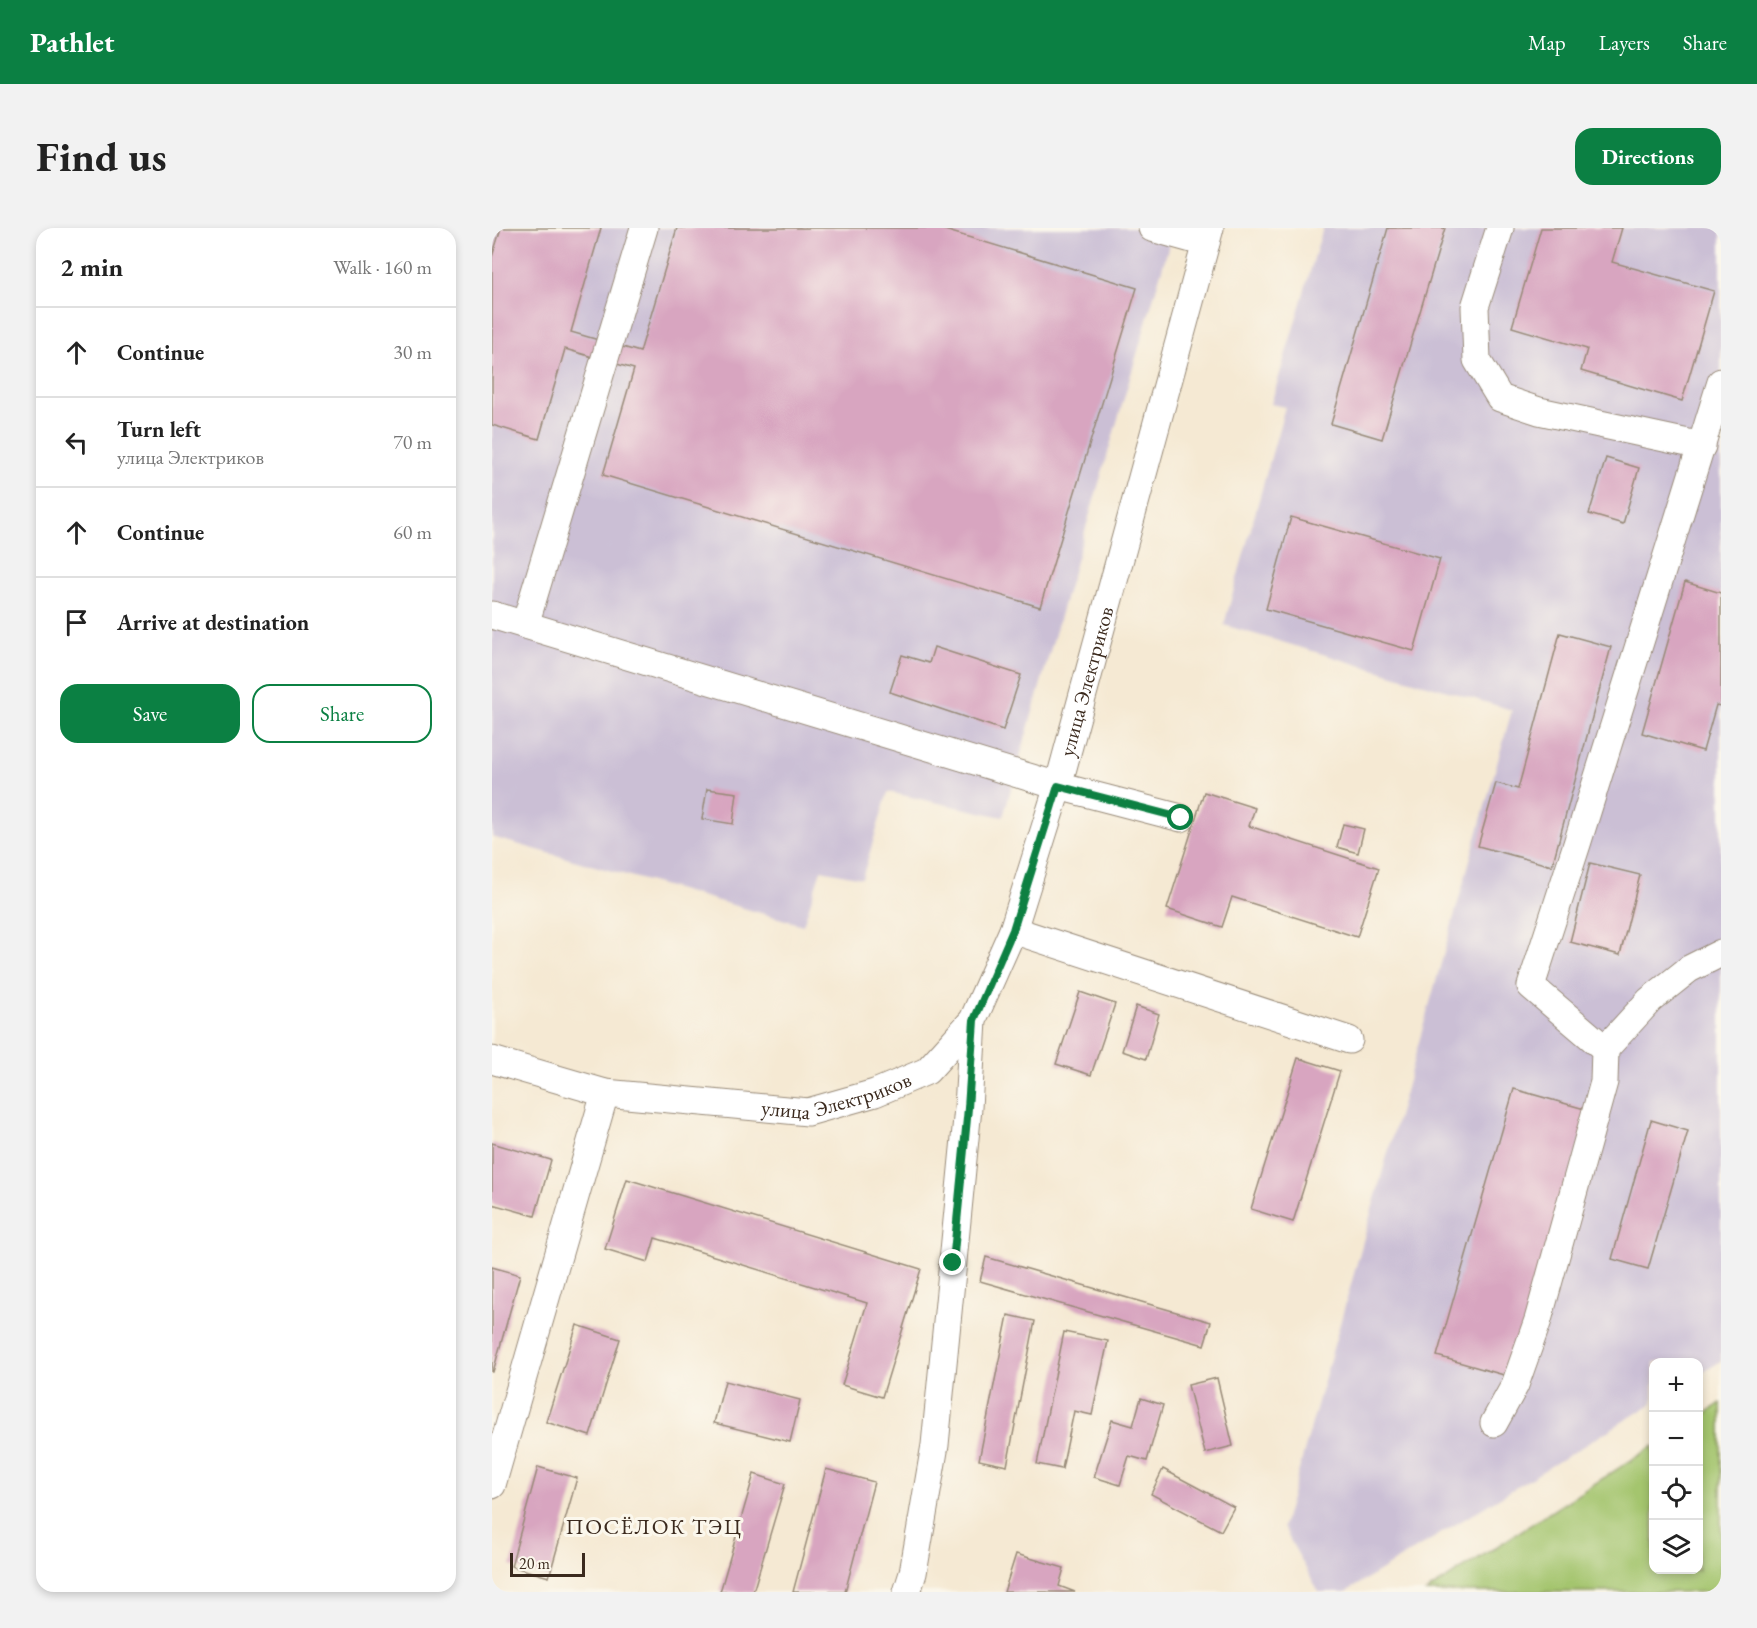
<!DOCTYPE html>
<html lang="en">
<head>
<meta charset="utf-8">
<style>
  body { margin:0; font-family:"EB Garamond",serif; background:#f2f2f2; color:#222 }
  .controls { position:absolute; right:18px; bottom:18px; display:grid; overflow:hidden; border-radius:12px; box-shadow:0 3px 9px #0003 }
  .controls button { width:54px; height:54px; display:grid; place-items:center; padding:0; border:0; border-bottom:2px solid #e0e0e0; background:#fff; color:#222; font:30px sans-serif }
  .scale { position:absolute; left:18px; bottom:15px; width:75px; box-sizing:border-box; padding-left:6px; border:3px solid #3b2a1e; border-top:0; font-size:16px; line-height:21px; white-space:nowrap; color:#3b2a1e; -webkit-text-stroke:4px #fbf7ec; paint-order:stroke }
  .stop { position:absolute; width:18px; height:18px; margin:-14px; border:4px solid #0b8043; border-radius:50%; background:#fff }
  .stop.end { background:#0b8043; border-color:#fff; box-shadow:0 2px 6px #0008 }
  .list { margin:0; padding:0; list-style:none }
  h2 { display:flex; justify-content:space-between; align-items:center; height:78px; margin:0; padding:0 24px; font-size:26px }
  h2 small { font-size:20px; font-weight:400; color:#767676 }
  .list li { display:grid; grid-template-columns:39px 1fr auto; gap:18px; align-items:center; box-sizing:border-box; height:90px; padding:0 24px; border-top:2px solid #e0e0e0 }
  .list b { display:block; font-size:22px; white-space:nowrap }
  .list p { margin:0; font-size:20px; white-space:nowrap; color:#767676 }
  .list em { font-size:20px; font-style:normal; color:#767676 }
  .actions { display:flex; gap:12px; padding:18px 24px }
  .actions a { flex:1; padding:14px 0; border:2px solid #0b8043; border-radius:18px; text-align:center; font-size:21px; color:#0b8043 }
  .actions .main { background:#0b8043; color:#fff }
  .icon { flex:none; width:33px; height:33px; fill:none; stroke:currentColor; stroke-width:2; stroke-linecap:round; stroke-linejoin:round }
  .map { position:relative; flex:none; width:1229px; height:1364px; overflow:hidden; border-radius:18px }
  header { display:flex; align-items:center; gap:36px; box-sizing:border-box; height:84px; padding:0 30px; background:#0b8043; color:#fff }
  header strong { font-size:28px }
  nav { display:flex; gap:33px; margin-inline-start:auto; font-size:21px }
  .intro { display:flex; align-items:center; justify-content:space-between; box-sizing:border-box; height:144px; padding:0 36px }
  h1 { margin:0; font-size:42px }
  .button { padding:15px 27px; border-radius:18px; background:#0b8043; color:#fff; font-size:21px; font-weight:700 }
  main { display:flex; gap:36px; padding:0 36px }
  aside { flex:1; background:#fff; border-radius:18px; box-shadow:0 3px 9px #0003 }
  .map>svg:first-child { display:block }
  .industrial { fill:#cbbfd5 }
  .green { fill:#a4c56e; stroke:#707846; stroke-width:1.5 }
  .building { fill:#d8a5c0 }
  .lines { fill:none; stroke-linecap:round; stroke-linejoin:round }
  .minor-casing { stroke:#988a78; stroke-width:29 }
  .minor { stroke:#fff; stroke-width:27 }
  .route { stroke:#0b8043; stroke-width:8 }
  .labels { text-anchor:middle; stroke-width:6; stroke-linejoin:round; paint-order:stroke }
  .street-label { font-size:21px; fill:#3b2a1e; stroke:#fbf7ec }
  .neighbourhood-label { font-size:22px; letter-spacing:1.5px; fill:#3b2a1e; stroke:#fbf7ec }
</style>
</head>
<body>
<header>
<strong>Pathlet</strong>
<nav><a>Map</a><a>Layers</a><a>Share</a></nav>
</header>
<div class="intro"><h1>Find us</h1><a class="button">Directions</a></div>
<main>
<aside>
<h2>2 min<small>Walk · 160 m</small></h2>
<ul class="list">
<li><svg class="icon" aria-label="ahead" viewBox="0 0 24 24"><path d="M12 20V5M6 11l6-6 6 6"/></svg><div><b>Continue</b></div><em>30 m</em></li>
<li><svg class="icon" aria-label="left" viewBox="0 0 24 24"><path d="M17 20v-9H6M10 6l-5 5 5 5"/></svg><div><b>Turn left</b><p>улица Электриков</p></div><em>70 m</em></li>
<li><svg class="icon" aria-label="ahead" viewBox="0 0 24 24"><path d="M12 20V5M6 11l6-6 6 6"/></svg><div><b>Continue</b></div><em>60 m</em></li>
<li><svg class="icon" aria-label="arrive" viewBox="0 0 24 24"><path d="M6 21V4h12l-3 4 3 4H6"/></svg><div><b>Arrive at destination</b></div></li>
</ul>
<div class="actions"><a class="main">Save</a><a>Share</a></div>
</aside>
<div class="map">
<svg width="1229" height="1364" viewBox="0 0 1229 1364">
  <rect width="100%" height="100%" fill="#fbf7ec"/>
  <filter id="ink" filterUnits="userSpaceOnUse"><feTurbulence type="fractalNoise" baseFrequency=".0167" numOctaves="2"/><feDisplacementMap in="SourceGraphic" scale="12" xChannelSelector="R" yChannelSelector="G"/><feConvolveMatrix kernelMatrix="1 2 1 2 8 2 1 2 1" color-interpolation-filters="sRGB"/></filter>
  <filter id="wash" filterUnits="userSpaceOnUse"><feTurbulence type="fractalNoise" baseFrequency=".008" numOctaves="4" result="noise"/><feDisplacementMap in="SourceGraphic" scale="24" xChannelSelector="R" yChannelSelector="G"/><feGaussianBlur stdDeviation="1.35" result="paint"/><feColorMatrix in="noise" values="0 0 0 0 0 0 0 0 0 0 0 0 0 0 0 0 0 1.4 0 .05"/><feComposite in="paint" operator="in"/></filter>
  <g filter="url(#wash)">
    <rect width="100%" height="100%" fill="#f5e9d3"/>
    <g class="industrial">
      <path d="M0,0H682L570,381L511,589L396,564L370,650L329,642L311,697L0,609Z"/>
      <path d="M831,0H1229V1133L1207,1147L1206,1134H1162L1161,1175L854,1364H827L791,1299L1020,482L732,397L793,179L779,176Z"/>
    </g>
    <path class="green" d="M1229,1175V1364H934L1161,1218L1162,1342H1206L1207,1190Z"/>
    <g id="blocks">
      <g class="building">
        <path d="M9,0H109L79,104L148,124L185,0H446L645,60L548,379L111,247L142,141L73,121L47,211L0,197V29Z"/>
        <path d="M896,0H953L890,211L839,196Z"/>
        <path d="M1049,0H1130L1120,34L1222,63L1190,173L1089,143L1095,121L1020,99Z"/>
        <path d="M1114,230L1147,240L1131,296L1097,286Z"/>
        <path d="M799,289L948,331L922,423L774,381Z"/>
        <path d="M1193,354L1229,365V478L1224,477L1211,523L1150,505Z"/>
        <path d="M1068,405L1119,419L1060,638L986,618L1004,555L1026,561Z"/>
        <path d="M442,419L529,447L511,502L398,464L410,427L437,435Z"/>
        <path d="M215,561L245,565L241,596L210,591Z"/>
        <path d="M712,564L763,580L757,598L887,640L865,709L740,669L730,699L675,681Z"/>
        <path d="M851,596L872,601L866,625L845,619Z"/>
        <path d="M1098,635L1148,647L1128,727L1078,714Z"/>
        <path d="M588,764L623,776L599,847L564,836Z"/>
        <path d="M644,778L667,786L654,831L630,823Z"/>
        <path d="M806,830L848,843L801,994L759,981Z"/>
        <path d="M1022,861L1096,882L1019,1149L945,1128Z"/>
        <path d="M1159,892L1196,903L1156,1041L1120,1031Z"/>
        <path d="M0,915L59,932L43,988L0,976Z"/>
        <path d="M135,951L429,1041L390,1169L350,1157L375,1075L163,1010L156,1034L113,1021Z"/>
        <path d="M494,1029L719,1094L712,1117L488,1053Z"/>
        <path d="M0,1039L28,1047L1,1144H0Z"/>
        <path d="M516,1087L543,1093L515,1238L487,1232Z"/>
        <path d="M85,1097L128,1111L98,1208L54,1194Z"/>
        <path d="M572,1104L616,1113L600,1187L582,1183L570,1241L545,1236Z"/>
        <path d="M725,1150L741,1218L713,1225L696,1157Z"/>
        <path d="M233,1153L308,1172L298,1214L222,1195Z"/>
        <path d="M649,1170L671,1177L655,1233L637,1228L628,1257L602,1249L620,1192L641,1198Z"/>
        <path d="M46,1239L85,1250L57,1349L19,1338Z"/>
        <path d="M334,1241L382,1254L353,1364H301Z"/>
        <path d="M671,1241L742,1279L729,1303L659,1266Z"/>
        <path d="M262,1246L293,1256L261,1364H228Z"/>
        <path d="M524,1326L572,1340L567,1358L583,1364H512Z"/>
      </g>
    </g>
  </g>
  <g filter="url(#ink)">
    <use href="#blocks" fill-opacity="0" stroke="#988a78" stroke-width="1.5"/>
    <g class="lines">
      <defs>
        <g id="minor">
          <path d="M660,0L714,15"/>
          <path d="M1008,0L983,79L985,132L1008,170L1047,183L1210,218"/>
          <path d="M0,387L566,558L689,590"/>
          <path d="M33,397L152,0"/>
          <path d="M521,702L857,812"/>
          <path d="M1113,821L1158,772L1197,741L1229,725"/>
          <path id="s1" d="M0,832L113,865L316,884L383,865L435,843L481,792L521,702L566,558L718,0"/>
          <path d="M1002,1195L1023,1157L1046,1092L1112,854L1113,821L1039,758L1085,616L1229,154"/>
          <path d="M0,1257L113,865"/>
          <path d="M415,1364L421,1345L443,1217L476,880L481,792"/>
        </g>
      </defs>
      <use href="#minor" class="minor-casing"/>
      <use href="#minor" class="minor"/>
    </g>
  </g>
  <g class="lines" filter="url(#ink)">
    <path class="route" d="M461,1035L476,880L482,792L521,702L566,558L689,590"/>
  </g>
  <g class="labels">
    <g class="street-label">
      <text dy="7" stroke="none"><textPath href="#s1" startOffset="874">улица Электриков</textPath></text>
      <text dy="7" stroke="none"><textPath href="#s1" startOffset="352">улица Электриков</textPath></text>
    </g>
    <g class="neighbourhood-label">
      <text x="162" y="1306">ПОСЁЛОК ТЭЦ</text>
    </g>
  </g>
</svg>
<div class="controls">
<button>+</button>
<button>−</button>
<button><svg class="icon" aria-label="locate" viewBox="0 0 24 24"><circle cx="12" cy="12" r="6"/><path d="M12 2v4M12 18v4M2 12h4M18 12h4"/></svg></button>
<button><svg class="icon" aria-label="layers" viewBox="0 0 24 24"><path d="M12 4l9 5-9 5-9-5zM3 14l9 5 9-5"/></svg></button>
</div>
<div class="scale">20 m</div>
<div class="stop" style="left:689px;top:590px"></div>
<div class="stop end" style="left:461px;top:1035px"></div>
</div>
</main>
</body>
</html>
